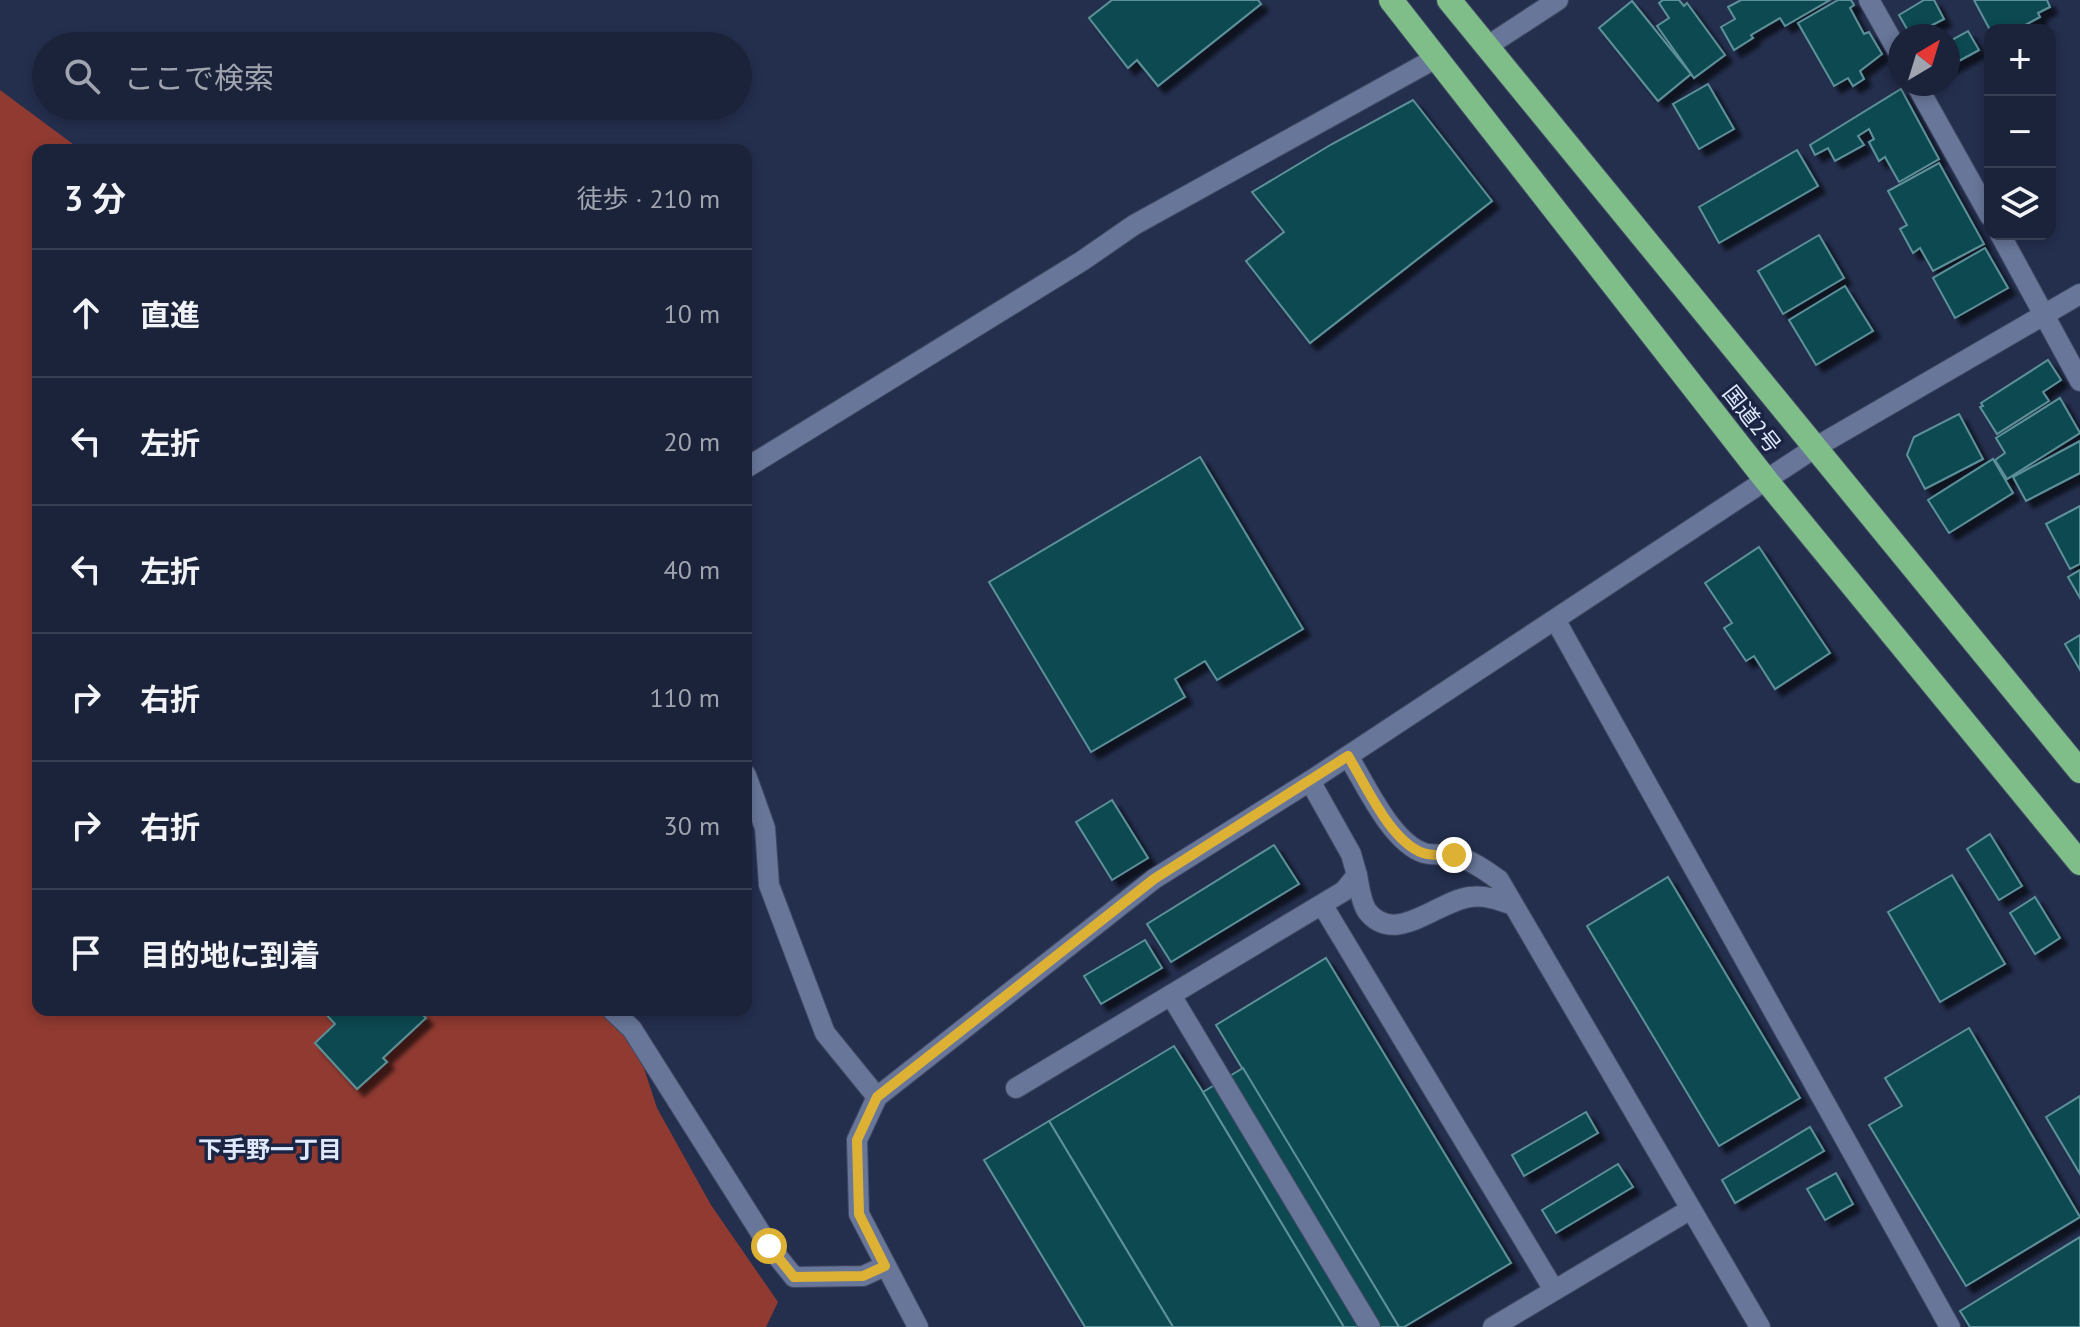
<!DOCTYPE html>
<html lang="ja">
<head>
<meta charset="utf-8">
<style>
  body { margin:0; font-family:"PT Sans","Noto Sans JP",sans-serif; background:#282f45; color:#f1f3f6 }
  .controls { position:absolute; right:24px; top:24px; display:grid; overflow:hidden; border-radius:16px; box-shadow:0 4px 12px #0003 }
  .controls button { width:72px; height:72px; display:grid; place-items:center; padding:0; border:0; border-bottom:2px solid #394054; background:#1b233a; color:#f1f3f6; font:40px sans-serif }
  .compass { position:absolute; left:1888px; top:24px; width:72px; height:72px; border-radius:50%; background:#1b233a; box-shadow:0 4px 12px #0003; rotate:38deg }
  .stop { position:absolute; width:24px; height:24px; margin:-18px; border:6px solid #ddb133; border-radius:50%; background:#fff }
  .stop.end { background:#ddb133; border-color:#fff; box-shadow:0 2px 8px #0008 }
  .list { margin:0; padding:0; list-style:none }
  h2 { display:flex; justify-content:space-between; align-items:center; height:104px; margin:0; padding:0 32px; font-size:34px }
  h2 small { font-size:26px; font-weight:400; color:#a0a4af }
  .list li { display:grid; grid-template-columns:52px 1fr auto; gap:24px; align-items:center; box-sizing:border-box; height:128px; padding:0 32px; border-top:2px solid #394054 }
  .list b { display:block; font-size:30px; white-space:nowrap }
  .list em { font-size:26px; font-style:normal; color:#a0a4af }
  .icon { flex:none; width:44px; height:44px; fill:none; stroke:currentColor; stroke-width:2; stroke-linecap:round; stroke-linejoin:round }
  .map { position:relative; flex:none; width:2080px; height:1327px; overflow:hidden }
  .search { position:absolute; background:#1b233a; box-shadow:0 4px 12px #0003; left:32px; top:32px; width:720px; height:88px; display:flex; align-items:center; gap:20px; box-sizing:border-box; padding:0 28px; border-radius:44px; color:#a0a4af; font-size:30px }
  .panel { position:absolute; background:#1b233a; box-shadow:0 4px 12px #0003; left:32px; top:144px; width:720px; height:872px; border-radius:16px }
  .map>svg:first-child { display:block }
  .green { fill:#903a31 }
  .building { fill:#114951; stroke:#5c9199; stroke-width:2; filter:url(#shadow) }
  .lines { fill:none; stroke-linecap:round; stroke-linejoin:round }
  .minor-casing { stroke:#404963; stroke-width:22 }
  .highway-casing { stroke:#404963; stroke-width:26 }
  .minor { stroke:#687699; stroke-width:20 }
  .highway { stroke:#7fbe88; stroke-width:24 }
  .route { stroke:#ddb133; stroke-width:10 }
  .labels { text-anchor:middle; stroke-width:7; stroke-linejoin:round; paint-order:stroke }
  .street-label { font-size:22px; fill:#e0e8fc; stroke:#1b2543 }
  .neighbourhood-label { font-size:24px; font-weight:bold; fill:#e0e8fc; stroke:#1b2543 }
</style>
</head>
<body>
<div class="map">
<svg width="2080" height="1327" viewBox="0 0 2080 1327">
  <defs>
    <filter id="shadow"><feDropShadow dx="7" dy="7" stdDeviation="2" flood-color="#0009"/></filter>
  </defs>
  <rect width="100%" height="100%" fill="#242f4e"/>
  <path class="green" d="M0,90L81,150H38V1010H625L657,1108L711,1205L778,1302L766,1327H0Z"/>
  <g class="building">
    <path d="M1112,0H1258L1261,4L1158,86L1137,60L1128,68L1089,18Z"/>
    <path d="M1663,0H1679L1684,6L1687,3L1725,55L1694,78L1657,26L1669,18L1659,3Z"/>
    <path d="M1741,0H1830L1785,26L1780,18L1751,35L1753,38L1734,50L1721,27L1735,19L1728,7Z"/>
    <path d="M1838,0H1851L1854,5L1850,8L1864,34L1869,32L1882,54L1860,71L1864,79L1853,86L1848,78L1834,86L1798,23Z"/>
    <path d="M1924,0H1934L1944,19L1911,36L1899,15Z"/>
    <path d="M1974,0H2047L2050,7L2038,13L2040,17L2016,30H1990Z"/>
    <path d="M1632,1L1691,74L1658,101L1599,28Z"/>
    <path d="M1968,31L1979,50L1948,67V42Z"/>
    <path d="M1708,84L1734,129L1699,149L1673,104Z"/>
    <path d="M1901,89L1939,159L1899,182L1885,157L1879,161L1869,142L1874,139L1869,129L1858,136L1864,145L1835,161L1828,148L1815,155L1810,145Z"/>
    <path d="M1413,100L1492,201L1310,343L1246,261L1284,232L1252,192L1332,144Z"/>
    <path d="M1797,150L1818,186L1719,243L1699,207Z"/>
    <path d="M1939,163L1984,244L1933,271L1920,248L1913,253L1900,229L1907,225L1888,191Z"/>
    <path d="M1819,235L1844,278L1783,314L1758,271Z"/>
    <path d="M1985,248L2008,288L1955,318L1933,278Z"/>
    <path d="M1845,286L1873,331L1816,365L1789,320Z"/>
    <path d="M2048,360L2061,380L2043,392L2049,401L1997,434L1980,407L1983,406L1981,403Z"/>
    <path d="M2060,398L2080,433L2007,479L1995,460L2005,453L1996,438Z"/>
    <path d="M1959,414L1983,459L1925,489L1907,455L1914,437Z"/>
    <path d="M2080,441V473L2026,501L2013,477Z"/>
    <path d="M1200,457L1303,629L1217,680L1205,661L1175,679L1185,697L1091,752L989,582Z"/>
    <path d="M1993,459L2013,493L1949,533L1928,500Z"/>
    <path d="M2080,506V564L2070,569L2046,524Z"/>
    <path d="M1759,547L1830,653L1775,689L1754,656L1746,661L1724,628L1732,623L1705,583Z"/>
    <path d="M2080,570V598L2068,577Z"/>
    <path d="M2080,635V670L2065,644Z"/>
    <path d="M1112,800L1148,858L1112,880L1076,822Z"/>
    <path d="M1990,834L2022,886L1999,900L1967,849Z"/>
    <path d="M1274,845L1299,884L1171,962L1147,924Z"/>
    <path d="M1952,875L2005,964L1940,1002L1888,912Z"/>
    <path d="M1668,877L1800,1098L1719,1146L1587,926Z"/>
    <path d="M2035,897L2060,938L2035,954L2010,913Z"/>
    <path d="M1145,940L1162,968L1101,1004L1084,976Z"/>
    <path d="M1326,958L1511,1263L1404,1327H1399L1216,1025Z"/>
    <path d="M322,1010H418L426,1018L383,1058L387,1062L357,1089L315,1043L335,1024Z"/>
    <path d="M1969,1028L2080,1217L1966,1286L1869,1125L1902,1106L1885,1078Z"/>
    <path d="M1174,1046L1203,1092L1344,1327H1173L1049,1121Z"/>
    <path d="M1243,1068L1399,1327H1344L1203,1092Z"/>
    <path d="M2080,1096V1174L2046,1117Z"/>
    <path d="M1586,1112L1598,1133L1524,1176L1512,1155Z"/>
    <path d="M1049,1121L1173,1327H1085L984,1160Z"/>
    <path d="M1810,1127L1824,1151L1735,1203L1722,1180Z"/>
    <path d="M1618,1164L1633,1187L1556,1233L1542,1210Z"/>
    <path d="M1836,1173L1853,1204L1825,1220L1807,1189Z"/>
    <path d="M2080,1237V1327H1970L1960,1311Z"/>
  </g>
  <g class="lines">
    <defs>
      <g id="minor">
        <path d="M1869,0L1900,55"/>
        <path d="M1486,47L1558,0"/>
        <path d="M1916,84L1990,216"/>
        <path d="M2000,234L2080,381"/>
        <path d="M746,468L1082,261L1134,225L1438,57"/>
        <path d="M1556,621L1950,1327"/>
        <path d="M1348,756C1366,785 1391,842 1424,853C1434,856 1445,853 1455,856C1471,860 1485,870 1499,880L1760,1327"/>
        <path d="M746,775L765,828L769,885L825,1033L877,1097"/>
        <path d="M1357,875C1359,886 1361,902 1367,911C1395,947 1437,901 1470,897C1486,895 1499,900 1513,905"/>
        <path d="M1323,906L1554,1290"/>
        <path d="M1172,997L1370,1327"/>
        <path d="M612,1010L632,1029L769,1246L794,1277L863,1276L885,1266"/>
        <path d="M1016,1088L1344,891L1357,875L1351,854L1310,781"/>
        <path d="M918,1327L859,1214L857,1140L877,1097L1154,879L1310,781L1816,447L2080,294"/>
        <path d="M1493,1327L1691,1209"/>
      </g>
      <g id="highway">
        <path d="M1391,0L1766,480L2080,863"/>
        <path d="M1449,0L2080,771"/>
      </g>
    </defs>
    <use href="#minor" class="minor-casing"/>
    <use href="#highway" class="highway-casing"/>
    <use href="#minor" class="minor"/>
    <use href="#highway" class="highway"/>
  </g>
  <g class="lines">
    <path class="route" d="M769,1246L794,1277L863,1276L885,1266L859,1214L857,1140L877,1097L1154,879L1348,756C1366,785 1390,841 1423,853C1432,856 1445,855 1454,855"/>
  </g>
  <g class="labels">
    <g class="street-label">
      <text transform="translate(1752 419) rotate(52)" y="8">国道2号</text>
    </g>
    <g class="neighbourhood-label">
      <text x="270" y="1158">下手野一丁目</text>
    </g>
  </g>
</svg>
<div class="controls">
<button>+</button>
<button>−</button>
<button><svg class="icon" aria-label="layers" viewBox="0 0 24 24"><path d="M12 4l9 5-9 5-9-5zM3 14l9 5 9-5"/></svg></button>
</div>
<svg class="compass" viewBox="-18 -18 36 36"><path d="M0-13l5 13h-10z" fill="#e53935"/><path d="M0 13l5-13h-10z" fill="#a0a4af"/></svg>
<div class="stop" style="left:769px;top:1246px"></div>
<div class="stop end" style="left:1454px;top:855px"></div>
<div class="search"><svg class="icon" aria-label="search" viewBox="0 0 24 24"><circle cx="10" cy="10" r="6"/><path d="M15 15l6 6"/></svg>ここで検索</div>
<section class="panel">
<h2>3 分<small>徒歩 · 210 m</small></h2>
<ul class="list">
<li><svg class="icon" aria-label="ahead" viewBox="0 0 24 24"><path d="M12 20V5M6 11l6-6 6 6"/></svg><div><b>直進</b></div><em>10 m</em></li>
<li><svg class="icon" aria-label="left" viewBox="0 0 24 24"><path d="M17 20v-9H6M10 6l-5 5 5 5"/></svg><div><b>左折</b></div><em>20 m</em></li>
<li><svg class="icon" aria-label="left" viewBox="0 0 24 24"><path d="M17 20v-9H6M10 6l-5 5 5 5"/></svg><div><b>左折</b></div><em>40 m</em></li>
<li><svg class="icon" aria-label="right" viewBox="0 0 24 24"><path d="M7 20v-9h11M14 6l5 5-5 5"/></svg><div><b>右折</b></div><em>110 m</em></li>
<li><svg class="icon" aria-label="right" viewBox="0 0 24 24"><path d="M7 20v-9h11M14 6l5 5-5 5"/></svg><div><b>右折</b></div><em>30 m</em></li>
<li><svg class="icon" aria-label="arrive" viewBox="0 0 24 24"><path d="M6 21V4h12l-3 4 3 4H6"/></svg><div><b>目的地に到着</b></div></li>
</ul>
</section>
</div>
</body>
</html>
